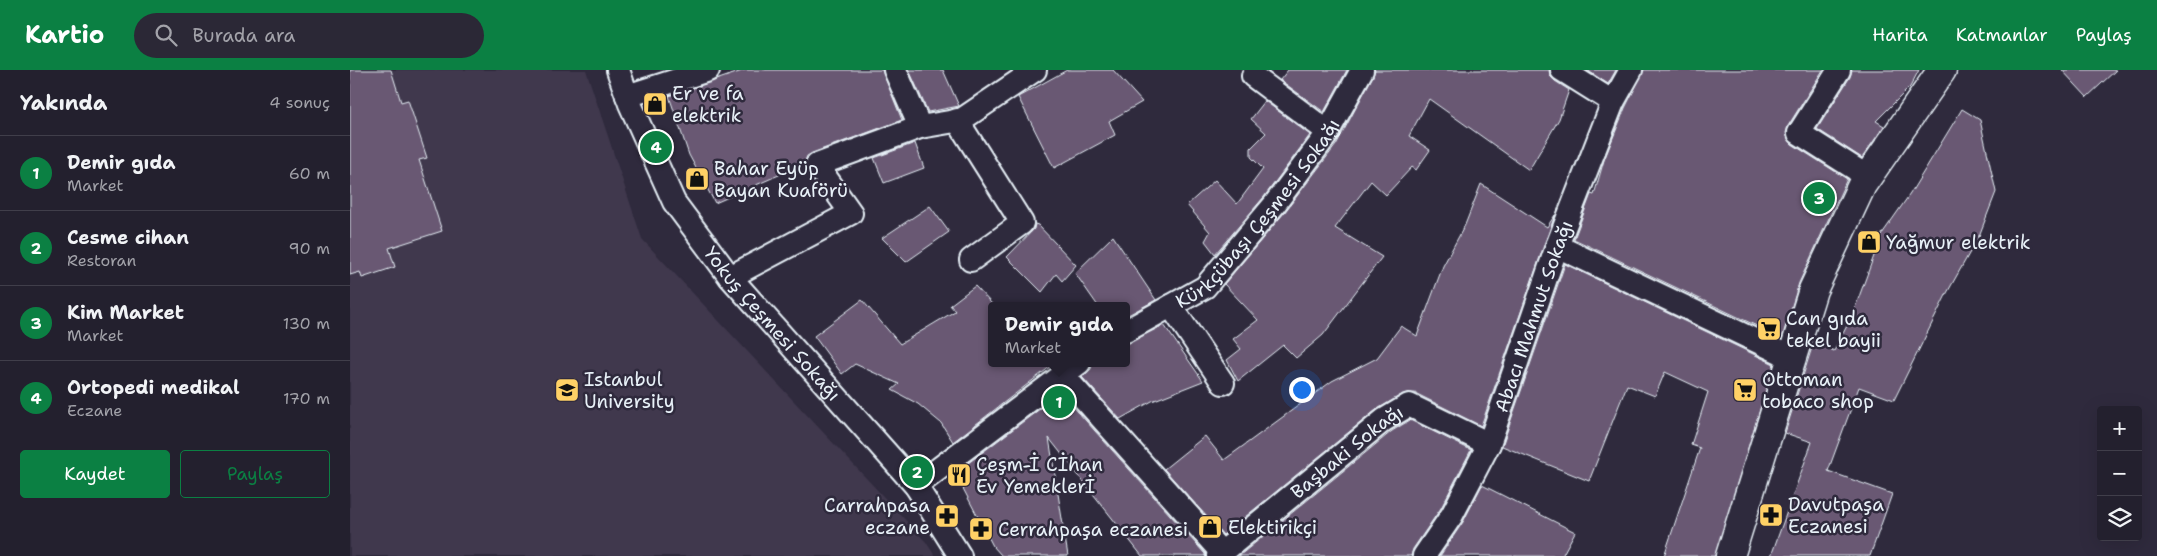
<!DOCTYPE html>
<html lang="tr">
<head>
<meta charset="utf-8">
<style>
  body { margin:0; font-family:"Shantell Sans",sans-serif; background:#2b2836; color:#f1f3f6 }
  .controls { position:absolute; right:15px; bottom:15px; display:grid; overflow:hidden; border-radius:5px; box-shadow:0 5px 20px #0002 }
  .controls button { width:45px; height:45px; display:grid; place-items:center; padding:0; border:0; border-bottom:1px solid #403e4a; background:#23202e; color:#f1f3f6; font:25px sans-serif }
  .you { position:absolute; left:951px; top:319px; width:18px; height:18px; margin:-12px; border:4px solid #fff; border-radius:50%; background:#1a73e8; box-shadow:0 0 0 8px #1a73e833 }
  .badge { display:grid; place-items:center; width:32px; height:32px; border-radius:50%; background:#0b8043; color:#fff; font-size:16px; font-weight:700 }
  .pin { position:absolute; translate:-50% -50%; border:2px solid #fff; box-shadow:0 1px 5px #0006 }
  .popup { position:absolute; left:638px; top:232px; width:142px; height:65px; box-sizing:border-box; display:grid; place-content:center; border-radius:5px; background:#23202e; filter:drop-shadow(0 1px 4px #0005); font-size:16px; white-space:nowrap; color:#a3a3aa }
  .popup b { font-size:19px; color:#f1f3f6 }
  .popup::after { content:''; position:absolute; left:50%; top:100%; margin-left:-10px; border:10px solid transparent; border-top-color:#23202e }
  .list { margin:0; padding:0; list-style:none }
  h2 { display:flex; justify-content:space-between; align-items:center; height:65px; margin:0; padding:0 20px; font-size:21px }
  h2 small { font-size:16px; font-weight:400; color:#a3a3aa }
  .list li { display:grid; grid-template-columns:32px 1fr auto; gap:15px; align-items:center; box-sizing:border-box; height:75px; padding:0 20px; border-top:1px solid #403e4a }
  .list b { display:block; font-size:19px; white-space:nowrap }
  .list p { margin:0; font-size:16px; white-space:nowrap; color:#a3a3aa }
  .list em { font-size:16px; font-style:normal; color:#a3a3aa }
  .actions { display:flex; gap:10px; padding:15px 20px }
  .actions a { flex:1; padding:11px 0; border:1px solid #0b8043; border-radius:5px; text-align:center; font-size:18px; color:#0b8043 }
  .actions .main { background:#0b8043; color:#fff }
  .icon { flex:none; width:28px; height:28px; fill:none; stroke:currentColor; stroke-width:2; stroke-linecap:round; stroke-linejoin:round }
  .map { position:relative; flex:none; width:1807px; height:486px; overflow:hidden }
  header { display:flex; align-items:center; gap:30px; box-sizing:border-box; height:70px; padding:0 25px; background:#0b8043; color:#fff }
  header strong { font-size:24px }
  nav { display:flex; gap:28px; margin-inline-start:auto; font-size:18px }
  .search { width:350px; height:45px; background:#2b2836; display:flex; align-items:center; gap:12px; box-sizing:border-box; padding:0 18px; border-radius:28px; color:#a3a3aa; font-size:19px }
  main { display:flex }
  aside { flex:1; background:#23202e }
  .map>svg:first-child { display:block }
  .built { fill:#40384d }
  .building { fill:#695973; stroke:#e8f1f8 }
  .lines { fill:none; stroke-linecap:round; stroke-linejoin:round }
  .minor-casing { stroke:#e8f1f8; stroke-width:26 }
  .tertiary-casing { stroke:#e8f1f8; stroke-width:31 }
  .minor { stroke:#2f2a3d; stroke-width:22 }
  .tertiary { stroke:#2f2a3d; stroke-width:28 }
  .labels { text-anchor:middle; stroke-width:5; stroke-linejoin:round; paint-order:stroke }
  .poi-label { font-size:19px; fill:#e8f1f8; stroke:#2f2a3d; text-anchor:start }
  .street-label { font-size:19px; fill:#e8f1f8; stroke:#2f2a3d }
</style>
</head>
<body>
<header>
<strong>Kartio</strong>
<div class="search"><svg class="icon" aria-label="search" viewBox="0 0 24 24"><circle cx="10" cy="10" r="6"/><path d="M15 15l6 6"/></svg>Burada ara</div>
<nav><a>Harita</a><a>Katmanlar</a><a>Paylaş</a></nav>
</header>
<main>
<aside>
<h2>Yakında<small>4 sonuç</small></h2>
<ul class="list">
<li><span class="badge">1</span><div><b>Demir gıda</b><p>Market</p></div><em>60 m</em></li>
<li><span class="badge">2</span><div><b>Cesme cihan</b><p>Restoran</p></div><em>90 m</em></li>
<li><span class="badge">3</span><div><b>Kim Market</b><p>Market</p></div><em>130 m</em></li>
<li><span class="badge">4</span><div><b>Ortopedi medikal</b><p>Eczane</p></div><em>170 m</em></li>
</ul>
<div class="actions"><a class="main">Kaydet</a><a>Paylaş</a></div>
</aside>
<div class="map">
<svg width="1807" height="486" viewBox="0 0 1807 486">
  <rect width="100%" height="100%" fill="#2f2a3d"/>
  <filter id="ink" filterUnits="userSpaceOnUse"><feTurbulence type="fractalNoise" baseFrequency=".02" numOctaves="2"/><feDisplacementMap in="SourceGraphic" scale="10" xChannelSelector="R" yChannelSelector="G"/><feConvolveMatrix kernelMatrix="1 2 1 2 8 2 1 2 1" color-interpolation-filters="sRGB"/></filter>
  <g filter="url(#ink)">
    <path class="built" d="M0,0H236L292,169L576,472L585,486H0Z"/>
    <g class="building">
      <path d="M0,0H41L51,32L58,30L77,88L69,90L92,161L39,178L45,197L12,208L10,202L0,205Z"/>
      <path d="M395,0H532L552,50L462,83L457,86L454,94L365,133L339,85L319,26Z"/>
      <path d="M559,0H593L609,36L578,42Z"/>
      <path d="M717,0H763L792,32L759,51L765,65L704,98L668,27Z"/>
      <path d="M938,0H997L974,42L930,10Z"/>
      <path d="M1025,0H1199L1200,6L1205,11L1219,20L1209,49L1179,100L1079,29L1059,66L1080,80L1066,100L1062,97L1036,125L1021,111L985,158L1032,187L973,265L946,288L933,275L888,311L877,290L891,279L883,269L908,250L874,214L934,143L986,75L1023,6Z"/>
      <path d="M1237,0H1266L1258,14Z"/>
      <path d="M1294,0H1473L1438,56L1436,63L1438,69L1442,74L1497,109L1449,213L1432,268L1224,169L1241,124L1244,125L1254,90L1275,38Z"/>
      <path d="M1502,0H1569L1560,17L1526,51L1534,56L1512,88L1467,59L1500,7Z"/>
      <path d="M1712,0H1766L1737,27Z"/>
      <path d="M915,31L960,65L914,127L865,184L855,171L860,162L837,135L865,110L887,134L913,99L901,87V78L916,63L901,49Z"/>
      <path d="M1612,39L1630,50L1646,122L1629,166L1597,223L1544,330L1509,317L1478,401L1542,424L1520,486H1421L1462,372L1435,363L1464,271L1484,281L1502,246L1532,164L1560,124Z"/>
      <path d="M565,73L574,98L534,113L524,88Z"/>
      <path d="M1131,114L1197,157L1205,145L1131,356L1065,323L1053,324L1026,340L873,465L814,399L855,366L874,390L982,311L1027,288L1051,256L1067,266L1093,196L1115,155Z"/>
      <path d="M580,136L599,162L556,192L532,168Z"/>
      <path d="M685,154L688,155L726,195L712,211L706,204L692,222L657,187L684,159Z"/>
      <path d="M763,166L806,230L776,246V236H748L725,203Z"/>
      <path d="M1215,194L1424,294L1365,486H1314L1350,378L1341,375L1358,322L1315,302L1305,326L1277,315L1239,411L1152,376Z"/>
      <path d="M625,216L642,234V293H705L603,372L591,353L568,334L542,320L549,314L505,294L492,304L464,266L512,230L550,274L605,241L600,235Z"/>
      <path d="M814,255L853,311L802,331L770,349L732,307L741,299L742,293H776V274Z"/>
      <path d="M711,323L855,484V486H792L699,368L718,486H652L643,476L605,403Z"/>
      <path d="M1060,350L1121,380L1091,438L1063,479L1061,486H889L1042,361Z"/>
      <path d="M1132,415L1225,462L1212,486H1090L1113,452Z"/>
    </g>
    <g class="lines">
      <defs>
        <g id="minor">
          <path id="s1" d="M268,0L280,34L324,132L380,207L566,416L610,486"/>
          <path d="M545,0L570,57"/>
          <path d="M1212,0L1263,32"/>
          <path d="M1489,0L1449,63L1518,107"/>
          <path d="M903,6L978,62"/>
          <path d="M277,26L358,0"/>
          <path d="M607,50L672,153L621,190"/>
          <path d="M1207,176L1442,288"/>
          <path d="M380,207L501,143L467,95L570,57L611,50L685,0"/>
          <path d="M821,236L873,313"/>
          <path id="s2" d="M776,261L855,217L924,135L975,67L1012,0"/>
          <path d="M712,304L872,483"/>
          <path d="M566,416L729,293"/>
          <path id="s3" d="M868,486L1034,350L1059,335L1139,374"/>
          <path id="s4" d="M1074,486L1102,445L1139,374L1207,176L1263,32L1281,0"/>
        </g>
        <path id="tertiary" d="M1380,486L1463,220L1512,115L1592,0"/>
      </defs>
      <use href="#minor" class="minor-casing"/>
      <use href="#tertiary" class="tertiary-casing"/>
      <use href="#minor" class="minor"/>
      <use href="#tertiary" class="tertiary"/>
    </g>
  </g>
  <defs>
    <symbol id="shop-square" viewBox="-11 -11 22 22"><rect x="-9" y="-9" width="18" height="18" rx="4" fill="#ffd166" stroke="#2f2a3d"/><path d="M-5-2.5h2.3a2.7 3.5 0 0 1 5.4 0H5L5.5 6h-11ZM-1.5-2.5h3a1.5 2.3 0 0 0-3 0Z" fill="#111"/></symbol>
    <symbol id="supermarket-square" viewBox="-11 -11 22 22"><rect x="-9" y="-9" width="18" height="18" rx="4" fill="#ffd166" stroke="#2f2a3d"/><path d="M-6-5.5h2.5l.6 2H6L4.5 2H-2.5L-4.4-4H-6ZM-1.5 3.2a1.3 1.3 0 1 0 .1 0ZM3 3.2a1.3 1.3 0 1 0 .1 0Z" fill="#111"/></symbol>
    <symbol id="university-square" viewBox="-11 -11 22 22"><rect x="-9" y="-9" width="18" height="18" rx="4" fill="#ffd166" stroke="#2f2a3d"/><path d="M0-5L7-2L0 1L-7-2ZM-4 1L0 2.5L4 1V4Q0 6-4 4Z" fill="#111"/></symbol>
    <symbol id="restaurant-square" viewBox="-11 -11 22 22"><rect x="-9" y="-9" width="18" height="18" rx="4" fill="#ffd166" stroke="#2f2a3d"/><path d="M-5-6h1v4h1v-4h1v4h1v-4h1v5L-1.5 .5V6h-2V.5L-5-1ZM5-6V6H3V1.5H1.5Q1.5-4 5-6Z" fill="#111"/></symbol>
    <symbol id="pharmacy-square" viewBox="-11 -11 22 22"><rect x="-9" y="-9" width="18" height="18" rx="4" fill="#ffd166" stroke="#2f2a3d"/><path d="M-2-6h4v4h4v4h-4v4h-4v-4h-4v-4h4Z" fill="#111"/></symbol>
  </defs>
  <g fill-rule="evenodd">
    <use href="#shop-square" x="291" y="20" width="28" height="28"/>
    <use href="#shop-square" x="333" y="95" width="28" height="28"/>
    <use href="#shop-square" x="1505" y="158" width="28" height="28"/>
    <use href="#supermarket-square" x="1405" y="245" width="28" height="28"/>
    <use href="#university-square" x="203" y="306" width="28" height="28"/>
    <use href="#supermarket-square" x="1381" y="306" width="28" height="28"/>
    <use href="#restaurant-square" x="595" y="391" width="28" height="28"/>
    <use href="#pharmacy-square" x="1407" y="431" width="28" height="28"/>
    <use href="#pharmacy-square" x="583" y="432" width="28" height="28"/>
    <use href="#shop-square" x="846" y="443" width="28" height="28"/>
    <use href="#pharmacy-square" x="617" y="445" width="28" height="28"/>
  </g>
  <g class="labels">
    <g class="poi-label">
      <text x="322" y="30">Er ve fa<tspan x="322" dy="22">elektrik</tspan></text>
      <text x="364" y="105">Bahar Eyüp<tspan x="364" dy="22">Bayan Kuaförü</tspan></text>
      <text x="1536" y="179">Yağmur elektrik</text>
      <text x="1436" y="255">Can gıda<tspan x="1436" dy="22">tekel bayii</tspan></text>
      <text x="234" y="316">Istanbul<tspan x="234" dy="22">University</tspan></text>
      <text x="1412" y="316">Ottoman<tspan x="1412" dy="22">tobaco shop</tspan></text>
      <text x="626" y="401">Çeşm-İ Cİhan<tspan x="626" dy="22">Ev Yemeklerİ</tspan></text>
      <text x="1438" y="441">Davutpaşa<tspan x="1438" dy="22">Eczanesi</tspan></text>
      <text x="580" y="442" text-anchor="end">Carrahpasa<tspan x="580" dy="22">eczane</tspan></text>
      <text x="878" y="464">Elektirikçi</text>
      <text x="648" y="466">Cerrahpaşa eczanesi</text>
    </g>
    <g class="street-label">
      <text dy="7" stroke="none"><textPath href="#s2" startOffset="180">Kürkçübaşı Çeşmesi Sokağı</textPath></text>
      <text dy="7" stroke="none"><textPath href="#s4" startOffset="265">Abacı Mahmut Sokağı</textPath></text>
      <text dy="7" stroke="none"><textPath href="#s1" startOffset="300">Yokuş Çeşmesi Sokağı</textPath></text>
      <text dy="7" stroke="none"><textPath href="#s3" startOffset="166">Başbaki Sokağı</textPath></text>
    </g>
  </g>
</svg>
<div class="controls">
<button>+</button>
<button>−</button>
<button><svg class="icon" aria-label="layers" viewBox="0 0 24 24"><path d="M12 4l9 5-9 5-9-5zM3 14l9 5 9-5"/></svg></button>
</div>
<div class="you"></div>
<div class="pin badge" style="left:709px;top:332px">1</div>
<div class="popup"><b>Demir gıda</b>Market</div>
<div class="pin badge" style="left:567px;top:402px">2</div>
<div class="pin badge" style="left:1469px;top:128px">3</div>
<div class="pin badge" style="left:306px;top:77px">4</div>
</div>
</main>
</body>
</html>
